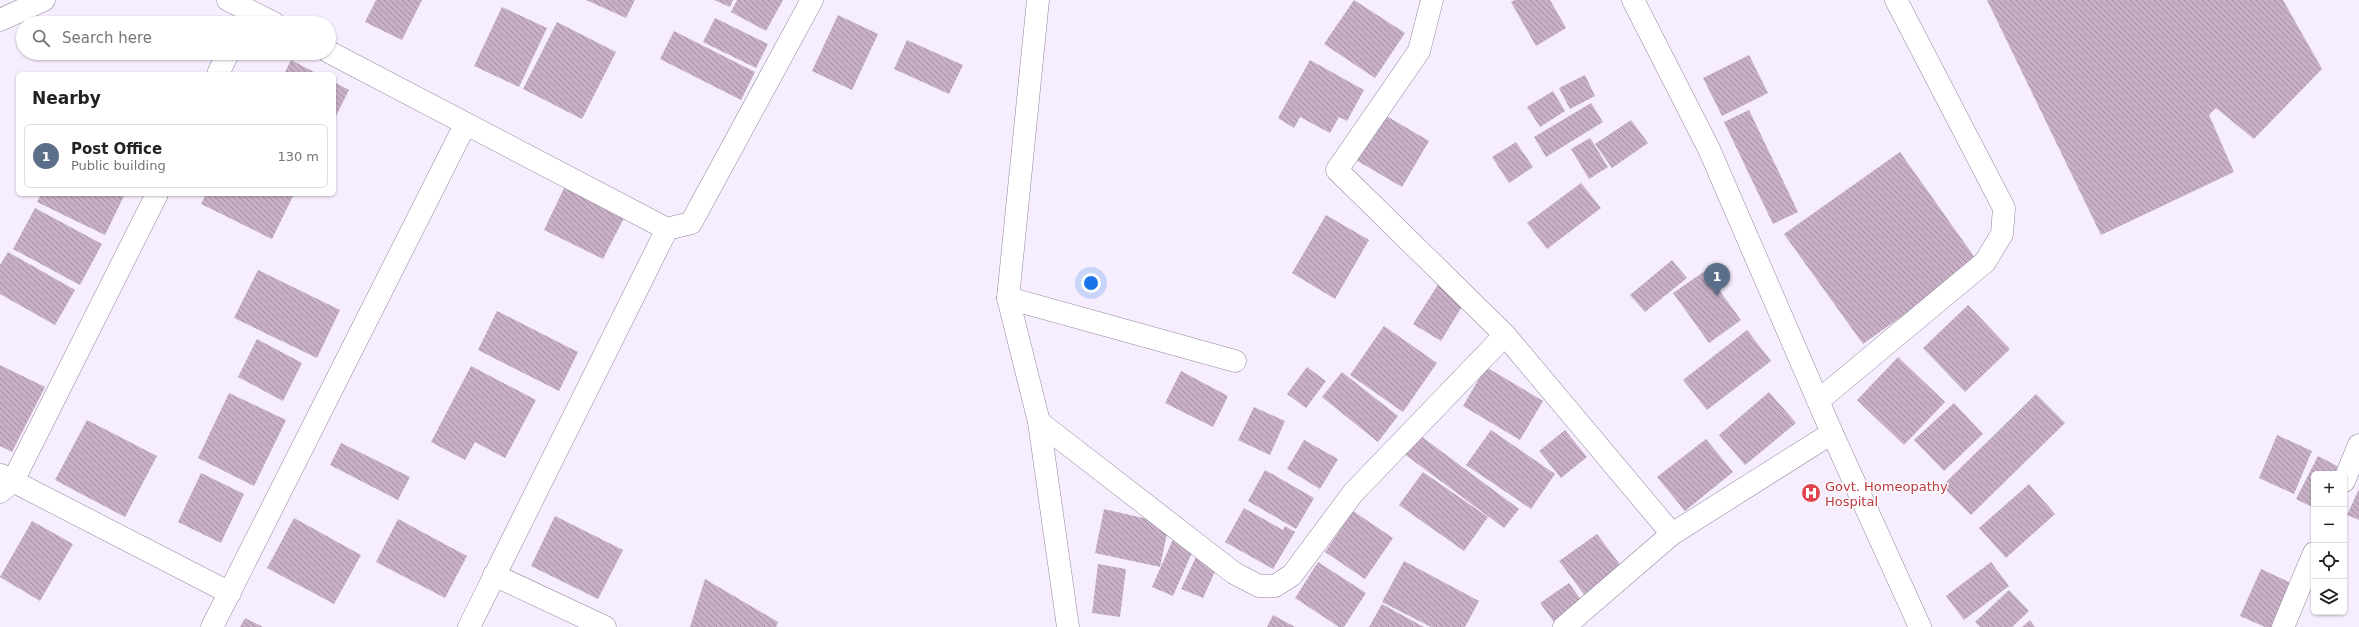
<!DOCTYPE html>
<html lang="en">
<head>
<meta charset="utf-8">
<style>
  body { margin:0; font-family:"DejaVu Sans",sans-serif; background:#f6f6f6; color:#222 }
  .controls { position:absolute; right:12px; bottom:12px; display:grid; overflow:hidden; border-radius:6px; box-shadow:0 1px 3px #0004 }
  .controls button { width:36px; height:36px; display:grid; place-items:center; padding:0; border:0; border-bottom:1px solid #e0e0e0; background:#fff; color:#222; font:20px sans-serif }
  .you { position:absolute; left:1091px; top:283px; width:14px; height:14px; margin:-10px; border:3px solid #fff; border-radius:50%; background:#1a73e8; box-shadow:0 0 0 6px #1a73e833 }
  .badge { display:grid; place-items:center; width:26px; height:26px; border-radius:50%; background:#a71f67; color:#fff; font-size:13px; font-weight:700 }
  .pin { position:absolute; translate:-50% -33px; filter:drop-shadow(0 1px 2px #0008) }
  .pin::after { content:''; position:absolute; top:21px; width:14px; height:12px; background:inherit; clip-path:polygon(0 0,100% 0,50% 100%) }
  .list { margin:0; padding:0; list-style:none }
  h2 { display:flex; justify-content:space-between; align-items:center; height:52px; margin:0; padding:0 16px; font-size:17px }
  h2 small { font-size:13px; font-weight:400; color:#767676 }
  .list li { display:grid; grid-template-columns:26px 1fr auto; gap:12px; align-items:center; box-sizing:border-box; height:64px; margin:0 8px 8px; padding:0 8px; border:1px solid #e0e0e0; border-radius:6px }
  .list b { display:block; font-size:15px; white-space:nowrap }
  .list p { margin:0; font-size:13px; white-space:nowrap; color:#767676 }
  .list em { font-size:13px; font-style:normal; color:#767676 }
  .icon { flex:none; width:22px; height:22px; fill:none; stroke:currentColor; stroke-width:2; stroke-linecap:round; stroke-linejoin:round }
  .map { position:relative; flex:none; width:2359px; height:627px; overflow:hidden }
  .search { position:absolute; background:#fff; box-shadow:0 1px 3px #0004; left:16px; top:16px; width:320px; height:44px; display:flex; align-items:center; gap:10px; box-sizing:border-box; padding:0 14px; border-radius:22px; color:#767676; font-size:15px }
  .panel { position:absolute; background:#fff; box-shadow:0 1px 3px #0004; left:16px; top:72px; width:320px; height:124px; border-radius:6px }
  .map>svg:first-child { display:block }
  .building { fill:url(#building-back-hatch) }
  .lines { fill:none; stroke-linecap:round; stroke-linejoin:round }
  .street-casing { stroke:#93869f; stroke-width:23 }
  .secondary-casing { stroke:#93869f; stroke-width:23 }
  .street { stroke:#fff; stroke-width:22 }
  .secondary { stroke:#fff; stroke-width:22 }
  .labels { text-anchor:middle; stroke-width:3; stroke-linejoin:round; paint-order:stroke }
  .health-label { font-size:13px; fill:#be3a42; stroke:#fefefe; text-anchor:start }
</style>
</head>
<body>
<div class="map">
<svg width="2359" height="627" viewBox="0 0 2359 627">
  <defs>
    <pattern id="building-back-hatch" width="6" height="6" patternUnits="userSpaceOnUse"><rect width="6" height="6" fill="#c8b1c6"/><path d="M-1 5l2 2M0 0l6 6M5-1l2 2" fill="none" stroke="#a28fa1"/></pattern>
  </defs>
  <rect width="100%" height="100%" fill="#f6edfe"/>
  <g class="building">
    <path d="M376,0H422L402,40L365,22Z"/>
    <path d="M586,0H635L626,18Z"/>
    <path d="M714,0H733L730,7Z"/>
    <path d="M737,0H783L766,31L731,12Z"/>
    <path d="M1354,0L1405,33L1375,78L1324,44Z"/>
    <path d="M1515,0H1550L1566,28L1536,46L1511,2Z"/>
    <path d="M1987,0H2283L2322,69L2254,139L2216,108L2209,115L2234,172L2101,235Z"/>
    <path d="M502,7L547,28L519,87L474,66Z"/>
    <path d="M838,15L878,34L852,90L812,71Z"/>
    <path d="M715,18L768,44L756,68L703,42Z"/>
    <path d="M557,22L616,52L582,119L523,89Z"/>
    <path d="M674,31L755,72L741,100L660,59Z"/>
    <path d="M907,40L963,65L949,94L894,69Z"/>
    <path d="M1749,55L1768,93L1722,116L1703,78Z"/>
    <path d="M291,60L318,74H284Z"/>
    <path d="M1310,60L1364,90L1347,121L1339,117L1330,133L1300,117L1294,128L1278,118Z"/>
    <path d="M1585,75L1595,96L1570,109L1559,88Z"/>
    <path d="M334,82L349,90L334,120Z"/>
    <path d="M1553,91L1565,111L1540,127L1527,107Z"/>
    <path d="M1591,103L1603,122L1546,157L1534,137Z"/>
    <path d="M1749,110L1798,212L1773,224L1724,122Z"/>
    <path d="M1383,114L1429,141L1402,187L1356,160Z"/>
    <path d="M1631,120L1648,143L1612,168L1595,144Z"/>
    <path d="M1590,138L1608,167L1589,179L1571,149Z"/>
    <path d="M1516,142L1533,167L1509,183L1492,157Z"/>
    <path d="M1900,152L1978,262L1863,344L1784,234Z"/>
    <path d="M1581,183L1601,208L1547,249L1527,223Z"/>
    <path d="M565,186L625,216L603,259L544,230Z"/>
    <path d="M41,194H125L105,235L37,202Z"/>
    <path d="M206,194H294L272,239L201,204Z"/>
    <path d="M35,208L102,244L80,285L13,249Z"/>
    <path d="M1326,215L1369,240L1335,299L1292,273Z"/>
    <path d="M8,252L75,290L55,325L0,294V265Z"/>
    <path d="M1672,260L1687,278L1645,312L1630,295Z"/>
    <path d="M258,270L340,310L317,358L234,318Z"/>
    <path d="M1705,271L1741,320L1709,343L1673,293Z"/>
    <path d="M1439,283L1466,300L1441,341L1413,324Z"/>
    <path d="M1968,305L2010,349L1965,392L1923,348Z"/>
    <path d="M497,311L578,352L559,391L478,350Z"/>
    <path d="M1384,326L1437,363L1403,412L1350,375Z"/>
    <path d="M1747,330L1771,361L1707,410L1683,380Z"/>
    <path d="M257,339L302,363L283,401L238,377Z"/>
    <path d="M1898,357L1945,402L1904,445L1857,400Z"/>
    <path d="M0,365L45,387L12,452L0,446Z"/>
    <path d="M471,366L536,400L505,458L475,442L465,460L431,442Z"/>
    <path d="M1307,367L1326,381L1306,408L1287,394Z"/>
    <path d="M1486,367L1543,401L1520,440L1463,406Z"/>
    <path d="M1181,371L1228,396L1213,427L1165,403Z"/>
    <path d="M1342,372L1398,416L1378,442L1322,397Z"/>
    <path d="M1769,392L1796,423L1745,465L1719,435Z"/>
    <path d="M229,393L286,420L254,486L198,458Z"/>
    <path d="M2036,394L2065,423L1971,515L1942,486Z"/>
    <path d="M1954,403L1983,434L1944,471L1914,440Z"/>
    <path d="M1254,407L1285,421L1270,455L1238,440Z"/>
    <path d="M87,420L157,456L125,517L55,480Z"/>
    <path d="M1491,430L1555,474L1531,509L1466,465Z"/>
    <path d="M1565,430L1587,457L1561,478L1539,451Z"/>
    <path d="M1418,434L1519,509L1504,528L1403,453Z"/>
    <path d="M2277,435L2312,451L2294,494L2259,478Z"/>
    <path d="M1706,439L1733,472L1685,511L1657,477Z"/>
    <path d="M1304,440L1338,459L1320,489L1287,469Z"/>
    <path d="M341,443L410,477L398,500L330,465Z"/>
    <path d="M2318,456L2341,468L2338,474H2314V508L2296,499Z"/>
    <path d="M1265,470L1314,498L1296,529L1248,501Z"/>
    <path d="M1423,472L1488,517L1464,551L1399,505Z"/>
    <path d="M201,473L244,494L221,543L178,522Z"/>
    <path d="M2029,484L2055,514L2006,558L1979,528Z"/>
    <path d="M2359,489V520L2347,515Z"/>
    <path d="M1244,508L1283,530L1285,526L1295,532L1273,569L1225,542Z"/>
    <path d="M1104,509L1169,524L1160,567L1095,553Z"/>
    <path d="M1353,511L1393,538L1365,579L1325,552Z"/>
    <path d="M555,516L623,550L598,599L531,566Z"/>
    <path d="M294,518L361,555L334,604L267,568Z"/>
    <path d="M398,519L467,556L445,598L376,562Z"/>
    <path d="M32,521L73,544L40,601L0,577Z"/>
    <path d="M1597,534L1624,570L1586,597L1559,561Z"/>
    <path d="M1174,537L1195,546L1173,596L1152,587Z"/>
    <path d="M1196,557L1217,567L1203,598L1181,589Z"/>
    <path d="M1404,561L1479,601L1465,627H1431L1382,602Z"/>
    <path d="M1318,562L1366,593L1344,627H1339L1295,598Z"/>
    <path d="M1991,562L2009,586L1964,620L1946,596Z"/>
    <path d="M1098,564L1126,569L1120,617L1092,613Z"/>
    <path d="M2261,569L2291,583L2271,627H2265L2240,616Z"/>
    <path d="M705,579L778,622L776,627H690Z"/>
    <path d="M1569,583L1582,601L1554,622L1540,603Z"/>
    <path d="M2009,590L2029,611L2012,627H1980L1975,622Z"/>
    <path d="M1382,604L1411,620L1424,627H1369Z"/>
    <path d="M1273,615L1295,627H1267Z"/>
    <path d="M245,618L263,627H240Z"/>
    <path d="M2030,620L2035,627H2022Z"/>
  </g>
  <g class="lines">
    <defs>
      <g id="street">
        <path d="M228,0L274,23"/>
        <path d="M1038,0L1008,298L1039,422L1068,627"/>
        <path d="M1432,0L1419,51L1337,170L1505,335L1672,534L1832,433"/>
        <path d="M0,20L44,0"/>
        <path d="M329,52L667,229L691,223L812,0"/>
        <path d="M218,74L228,53"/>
        <path d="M1008,298L1235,361"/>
        <path d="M1818,401L1985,262L2002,234L2004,208L1896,0"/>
        <path d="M1039,422L1234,573L1259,586H1275L1292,575L1353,493L1505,335"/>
        <path d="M1,475L230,593"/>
        <path d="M2344,481L2359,445"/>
        <path d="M0,492L13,481L157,194"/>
        <path d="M494,575L605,627"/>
        <path d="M212,627L465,125"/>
        <path d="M469,627L667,229"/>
        <path d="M1564,627L1672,534"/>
        <path d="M2283,627L2314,553"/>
      </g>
      <path id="secondary" d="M1633,0L1709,149L1832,433L1920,627"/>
    </defs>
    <use href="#street" class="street-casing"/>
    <use href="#secondary" class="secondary-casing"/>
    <use href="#street" class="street"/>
    <use href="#secondary" class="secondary"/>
  </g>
  <defs>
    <symbol id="hospital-disc" viewBox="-11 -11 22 22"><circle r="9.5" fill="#e0444e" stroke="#fefefe"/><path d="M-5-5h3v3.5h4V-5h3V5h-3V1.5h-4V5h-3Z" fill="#fff"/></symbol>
  </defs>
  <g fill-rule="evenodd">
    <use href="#hospital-disc" x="1800" y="482" width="22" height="22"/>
  </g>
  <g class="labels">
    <g class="health-label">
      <text x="1825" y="491">Govt. Homeopathy<tspan x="1825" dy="15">Hospital</tspan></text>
    </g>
  </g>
</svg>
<div class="controls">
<button>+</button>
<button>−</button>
<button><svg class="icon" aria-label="locate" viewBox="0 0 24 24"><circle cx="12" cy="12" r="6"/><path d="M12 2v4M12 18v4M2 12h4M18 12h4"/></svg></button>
<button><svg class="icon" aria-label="layers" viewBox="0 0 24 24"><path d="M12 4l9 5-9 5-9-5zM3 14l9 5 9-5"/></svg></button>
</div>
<div class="you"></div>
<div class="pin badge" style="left:1717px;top:296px;background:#5c6f8a">1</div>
<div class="search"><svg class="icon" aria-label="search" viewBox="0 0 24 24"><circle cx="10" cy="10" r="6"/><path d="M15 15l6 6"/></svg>Search here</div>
<section class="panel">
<h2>Nearby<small></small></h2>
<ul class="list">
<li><span class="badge" style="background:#5c6f8a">1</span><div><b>Post Office</b><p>Public building</p></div><em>130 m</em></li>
</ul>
</section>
</div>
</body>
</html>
